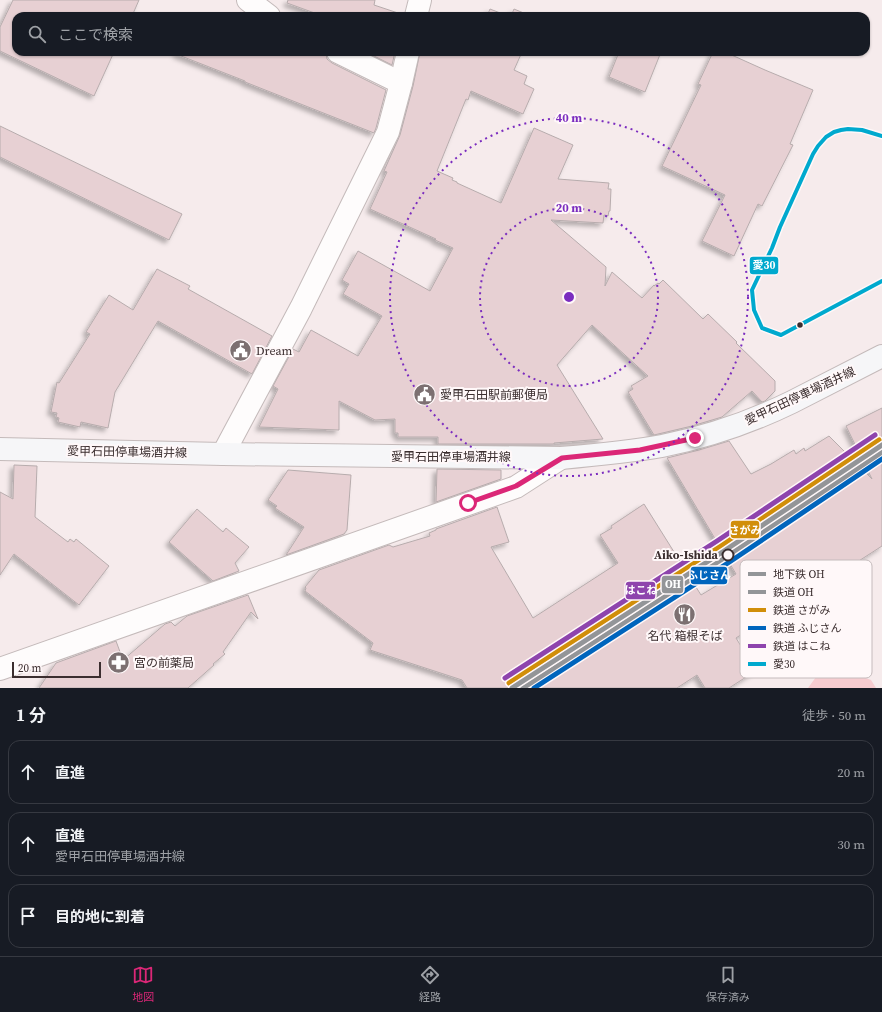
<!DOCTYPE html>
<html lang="ja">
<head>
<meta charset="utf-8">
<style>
  body { margin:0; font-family:"Source Serif 4","Noto Sans JP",serif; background:#20242c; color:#f1f3f6 }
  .scale { position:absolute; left:12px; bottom:10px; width:89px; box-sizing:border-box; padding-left:4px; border:2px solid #3b2e2f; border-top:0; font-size:11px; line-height:14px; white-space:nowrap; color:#3b2e2f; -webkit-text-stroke:3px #fff8f9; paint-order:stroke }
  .stop { position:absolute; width:12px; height:12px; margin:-9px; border:3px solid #db2777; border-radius:50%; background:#fff }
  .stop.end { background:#db2777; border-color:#fff; box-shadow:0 1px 4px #0008 }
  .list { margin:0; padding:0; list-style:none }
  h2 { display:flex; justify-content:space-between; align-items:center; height:52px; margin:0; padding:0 16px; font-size:17px }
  h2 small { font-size:13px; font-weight:400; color:#9ea1a6 }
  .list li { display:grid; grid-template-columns:26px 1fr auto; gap:12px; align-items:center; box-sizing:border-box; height:64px; margin:0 8px 8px; padding:0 8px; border:1px solid #363941; border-radius:12px }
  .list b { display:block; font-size:15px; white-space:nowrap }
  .list p { margin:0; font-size:13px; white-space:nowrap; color:#9ea1a6 }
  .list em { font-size:13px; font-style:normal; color:#9ea1a6 }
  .icon { flex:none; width:22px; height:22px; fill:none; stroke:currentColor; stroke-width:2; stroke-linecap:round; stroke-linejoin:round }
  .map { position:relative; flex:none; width:882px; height:688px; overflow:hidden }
  .search { position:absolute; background:#171b24; box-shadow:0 1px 3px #0004; left:12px; right:12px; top:12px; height:44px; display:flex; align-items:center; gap:10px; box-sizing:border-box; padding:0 14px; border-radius:12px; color:#9ea1a6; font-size:15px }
  .sheet { height:268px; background:#171b24 }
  nav { display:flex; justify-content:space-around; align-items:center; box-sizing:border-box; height:56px; border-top:1px solid #363941; background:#171b24; font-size:11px; color:#9ea1a6 }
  nav a { display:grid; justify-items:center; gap:2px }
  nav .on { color:#db2777 }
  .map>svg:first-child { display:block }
  .green { fill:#f7ccd0 }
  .building { fill:#e7d0d3; stroke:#b7acad; filter:url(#shadow) }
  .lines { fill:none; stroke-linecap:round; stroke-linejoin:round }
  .minor-casing { stroke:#c4baba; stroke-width:24 }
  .secondary-casing { stroke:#c4baba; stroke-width:24 }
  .minor { stroke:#fefcfc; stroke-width:22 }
  .secondary { stroke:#f6f6f8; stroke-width:22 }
  .bus-1-casing { stroke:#fff8f9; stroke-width:7 }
  .bus-1 { stroke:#00a9ce; stroke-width:4 }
  .rail-1-casing { stroke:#fff8f9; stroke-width:8 }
  .rail-2-casing { stroke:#fff8f9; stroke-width:8 }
  .rail-3-casing { stroke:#fff8f9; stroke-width:8 }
  .rail-4-casing { stroke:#fff8f9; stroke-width:8 }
  .rail-1 { stroke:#939598; stroke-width:5 }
  .rail-2 { stroke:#d18e09; stroke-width:5 }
  .rail-3 { stroke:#0065bd; stroke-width:5 }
  .rail-4 { stroke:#8e44ad; stroke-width:5 }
  .metro-1-casing { stroke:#fff8f9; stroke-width:8 }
  .metro-1 { stroke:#939598; stroke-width:5 }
  .route { stroke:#db2777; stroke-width:5 }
  .ring { fill:none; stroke:#7b2cbf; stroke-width:2; stroke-dasharray:2 4 }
  .bus-dot { fill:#3b2e2f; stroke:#fff8f9; stroke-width:1.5 }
  .stop-dot { fill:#fff8f9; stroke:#3b2e2f; stroke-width:2 }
  .labels { text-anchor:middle; stroke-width:4; stroke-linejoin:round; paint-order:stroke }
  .poi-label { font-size:12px; fill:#3b2e2f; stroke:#fff8f9; text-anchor:start }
  .street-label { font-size:12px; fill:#3b2e2f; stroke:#fff8f9 }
  .stop-label { font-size:12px; font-weight:bold; fill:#3b2e2f; stroke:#fff8f9; text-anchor:end }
  .key { fill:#fff8f9; stroke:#c4bbbc; stroke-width:1 }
  .key-label { font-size:11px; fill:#3b2e2f }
  .centre { fill:#7b2cbf; stroke:#fff8f9; stroke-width:2 }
  .ring-label { font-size:12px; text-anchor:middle; font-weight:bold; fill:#7b2cbf; stroke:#fff8f9; stroke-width:4; stroke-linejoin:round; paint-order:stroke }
  .line-badge { stroke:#fff8f9; stroke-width:1.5 }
  .badge-label { font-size:11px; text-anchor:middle; font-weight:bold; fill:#fff }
</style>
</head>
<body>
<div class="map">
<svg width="882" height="688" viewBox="0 0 882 688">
  <defs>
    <filter id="shadow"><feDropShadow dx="-3.5" dy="3.5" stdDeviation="2" flood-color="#0004"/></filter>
  </defs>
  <rect width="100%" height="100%" fill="#f6ebec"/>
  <path class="green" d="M840,668L871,680L876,688H808L816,677Z"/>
  <g class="building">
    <path d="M13,0H139L132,16H16V52H114L94,96L0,51V27Z"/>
    <path d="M288,0H375L374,5L404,15V16H323L287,3Z"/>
    <path d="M490,9L508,16H487Z"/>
    <path d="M514,9L531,16H511Z"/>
    <path d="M177,52H326L327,59L332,63L386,90L376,128L374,133L245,82V81L176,54Z"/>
    <path d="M366,52H395L392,65Z"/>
    <path d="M420,52H522L514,70L527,76L524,84L534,89L523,114L471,91L468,100L466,99L437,171L453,178L452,180L457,182V183L501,203L534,128L573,145L558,179L609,183L608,189H611L610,211H609L608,216L604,215L603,223L551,220L606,267L605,286L612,272L642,298L654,285V286L658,283L659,284L663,280L703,319L708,314L737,342L736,343L775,381V391L765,401L762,402L752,391L722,417L692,426L654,435L628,392L633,389L631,386L648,376L592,325L557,365L603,439L554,443V444H438V437H398V433H395V419L375,420L339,401V430L259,427L278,389L273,386L293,349L299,352L311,330L358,356L382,316L343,294L349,284L342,280L358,251L430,291L453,248L435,240L436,239L370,209L387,172L384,171L400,135L413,86Z"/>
    <path d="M619,52H661L645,92L609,77Z"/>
    <path d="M713,52H725L765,70L813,90L790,144L793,145L762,206L758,204L734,256L702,241L725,195L662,166L701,85L698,84Z"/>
    <path d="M0,126L182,214L169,240L0,157Z"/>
    <path d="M157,269L190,286L188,289L272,336L252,374L158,321L115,392L108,428L81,422L80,427L58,422L59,418L56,417L57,413L51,412L57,382L59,383L90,334L86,332L109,295L133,310Z"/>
    <path d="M882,408V546L851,566L850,564L736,638L747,656L745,657L754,672L729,688H705L697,675L677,688H467L462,680L370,650L373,643L305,591L306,588L305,587L319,570L389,545L393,547L430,536L429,533L436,530V529L497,507L509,542L491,547L533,618L618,563L600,535L612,528L611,526L644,504L701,595L736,574L667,458L699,450L729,441L751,474L771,464L794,450L796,454L804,448L805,451L829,436L872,479L846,426Z"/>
    <path d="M14,465L37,466L35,517L68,542L70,539L74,542L76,539L109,566L79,605L14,554L0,575V492L13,499Z"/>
    <path d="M437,469L501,470V479L436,502Z"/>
    <path d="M288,470L351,475L347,530L344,534L286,555L304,527L275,508L277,506L268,500Z"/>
    <path d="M197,509L223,532L226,528L249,547L235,563L239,571L213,581L169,542Z"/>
    <path d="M248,595L258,619L251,612L223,652L225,654L213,664L214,665L188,688H39L56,663L116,641L123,660L165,624L171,622L175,626L187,616Z"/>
  </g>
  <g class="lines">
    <defs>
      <g id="minor">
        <path d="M248,0L269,16"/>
        <path d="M416,16L420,0"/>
        <path d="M338,52L401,83"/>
        <path d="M223,454L301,308L388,132L401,83L408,52"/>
        <path d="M0,669L516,487L561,458"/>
      </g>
      <path id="secondary" d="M0,449L223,454L561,458C595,455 629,452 662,446C707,437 751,422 792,402L882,356"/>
    </defs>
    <use href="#minor" class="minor-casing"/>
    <use href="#secondary" class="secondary-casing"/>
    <use href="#minor" class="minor"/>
    <use href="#secondary" class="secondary"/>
    <defs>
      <path id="bus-1" d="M882,136L862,130L848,129L841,130L834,132L826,137L818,146L813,154L780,227L772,248L752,290L754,310L762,328L781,335L882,281"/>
    </defs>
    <use href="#bus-1" class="bus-1-casing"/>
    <use href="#bus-1" class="bus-1"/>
    <defs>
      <path id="rail-1" d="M523,688L727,556L882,452"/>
      <path id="rail-2" d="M509,683L721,546L879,440"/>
      <path id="rail-3" d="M534,688L731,561L882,459"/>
      <path id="rail-4" d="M505,678L717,541L875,435"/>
    </defs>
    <use href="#rail-1" class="rail-1-casing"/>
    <use href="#rail-2" class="rail-2-casing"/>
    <use href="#rail-3" class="rail-3-casing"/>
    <use href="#rail-4" class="rail-4-casing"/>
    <use href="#rail-1" class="rail-1"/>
    <use href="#rail-2" class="rail-2"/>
    <use href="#rail-3" class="rail-3"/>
    <use href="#rail-4" class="rail-4"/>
    <defs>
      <path id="metro-1" d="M512,688L724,551L882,445"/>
    </defs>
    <use href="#metro-1" class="metro-1-casing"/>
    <use href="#metro-1" class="metro-1"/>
  </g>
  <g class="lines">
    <path class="route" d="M468,503L516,486L562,458L640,450L695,438"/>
  </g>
  <g class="ring">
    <circle cx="569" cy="297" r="89"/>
    <circle cx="569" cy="297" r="179"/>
  </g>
  <defs>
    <symbol id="civic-disc" viewBox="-11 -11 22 22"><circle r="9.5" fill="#7c7071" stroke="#fff8f9"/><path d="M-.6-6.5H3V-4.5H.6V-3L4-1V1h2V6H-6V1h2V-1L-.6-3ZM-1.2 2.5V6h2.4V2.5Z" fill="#fff"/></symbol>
    <symbol id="restaurant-disc" viewBox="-11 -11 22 22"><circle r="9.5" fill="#7c7071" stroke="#fff8f9"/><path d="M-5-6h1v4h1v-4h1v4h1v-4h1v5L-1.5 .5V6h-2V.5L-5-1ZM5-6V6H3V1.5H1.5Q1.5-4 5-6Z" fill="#fff"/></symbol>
    <symbol id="pharmacy-disc" viewBox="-11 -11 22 22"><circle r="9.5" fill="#7c7071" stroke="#fff8f9"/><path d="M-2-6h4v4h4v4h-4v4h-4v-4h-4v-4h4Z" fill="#fff"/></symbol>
  </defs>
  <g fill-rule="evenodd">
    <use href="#civic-disc" x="228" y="338" width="25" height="25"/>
    <use href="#civic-disc" x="412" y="382" width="25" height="25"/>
    <use href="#restaurant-disc" x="672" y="602" width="25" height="25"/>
    <use href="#pharmacy-disc" x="106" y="650" width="25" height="25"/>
  </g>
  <circle class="bus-dot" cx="800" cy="325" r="3.5"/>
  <circle class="stop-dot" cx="728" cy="555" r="5.5"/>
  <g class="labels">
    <g class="poi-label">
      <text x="256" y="355">Dream</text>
      <text x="440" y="399">愛甲石田駅前郵便局</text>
      <text x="685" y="640" text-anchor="middle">名代 箱根そば</text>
      <text x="134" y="667">宮の前薬局</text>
    </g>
    <g class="street-label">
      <text transform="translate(800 396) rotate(-25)" y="4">愛甲石田停車場酒井線</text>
      <text transform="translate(127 452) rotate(1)" y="4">愛甲石田停車場酒井線</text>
      <text x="451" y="461">愛甲石田停車場酒井線</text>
    </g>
    <g class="stop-label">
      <text x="718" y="559">Aiko-Ishida</text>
    </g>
  </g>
  <rect x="740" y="560" width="132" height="118" rx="6" class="key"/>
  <rect x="748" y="572" width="18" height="4" fill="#939598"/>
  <rect x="748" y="590" width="18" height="4" fill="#939598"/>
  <rect x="748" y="608" width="18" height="4" fill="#d18e09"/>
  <rect x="748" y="626" width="18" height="4" fill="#0065bd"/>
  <rect x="748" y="644" width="18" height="4" fill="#8e44ad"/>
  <rect x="748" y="662" width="18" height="4" fill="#00a9ce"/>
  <g class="key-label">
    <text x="773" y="578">地下鉄 OH</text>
    <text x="773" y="596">鉄道 OH</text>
    <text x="773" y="614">鉄道 さがみ</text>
    <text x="773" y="632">鉄道 ふじさん</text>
    <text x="773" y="650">鉄道 はこね</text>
    <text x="773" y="668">愛30</text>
  </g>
  <circle cx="569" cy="297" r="6" class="centre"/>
  <g class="ring-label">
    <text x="569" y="122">40 m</text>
    <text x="569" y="212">20 m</text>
  </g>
  <g class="line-badge">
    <rect x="749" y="256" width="30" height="19" rx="4" fill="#00a9ce"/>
    <rect x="730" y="520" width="30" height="19" rx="4" fill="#d18e09"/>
    <rect x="690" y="566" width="38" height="19" rx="4" fill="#0065bd"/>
    <rect x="661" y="575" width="23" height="19" rx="4" fill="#939598"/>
    <rect x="625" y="581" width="31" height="19" rx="4" fill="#8e44ad"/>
  </g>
  <g class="badge-label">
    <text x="764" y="269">愛30</text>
    <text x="745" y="534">さがみ</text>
    <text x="709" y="579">ふじさん</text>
    <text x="673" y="588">OH</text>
    <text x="641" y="594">はこね</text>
  </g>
</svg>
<div class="scale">20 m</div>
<div class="stop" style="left:468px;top:503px"></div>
<div class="stop end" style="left:695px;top:438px"></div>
<div class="search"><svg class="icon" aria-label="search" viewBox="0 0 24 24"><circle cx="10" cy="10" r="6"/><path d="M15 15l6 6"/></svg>ここで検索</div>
</div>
<section class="sheet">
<h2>1 分<small>徒歩 · 50 m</small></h2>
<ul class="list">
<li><svg class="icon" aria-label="ahead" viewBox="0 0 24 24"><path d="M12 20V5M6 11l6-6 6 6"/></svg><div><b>直進</b></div><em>20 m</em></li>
<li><svg class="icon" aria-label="ahead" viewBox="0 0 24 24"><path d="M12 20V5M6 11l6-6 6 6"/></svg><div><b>直進</b><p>愛甲石田停車場酒井線</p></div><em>30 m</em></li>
<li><svg class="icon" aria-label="arrive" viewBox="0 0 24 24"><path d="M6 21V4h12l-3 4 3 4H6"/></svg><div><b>目的地に到着</b></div></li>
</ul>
</section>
<nav>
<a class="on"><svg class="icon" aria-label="map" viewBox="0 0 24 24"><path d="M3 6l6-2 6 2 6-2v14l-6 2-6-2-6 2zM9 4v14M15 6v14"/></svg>地図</a>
<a><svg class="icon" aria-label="directions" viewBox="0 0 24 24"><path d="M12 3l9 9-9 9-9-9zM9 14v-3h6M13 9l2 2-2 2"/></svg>経路</a>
<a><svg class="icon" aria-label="saved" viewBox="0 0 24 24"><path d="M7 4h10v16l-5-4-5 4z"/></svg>保存済み</a>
</nav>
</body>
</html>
